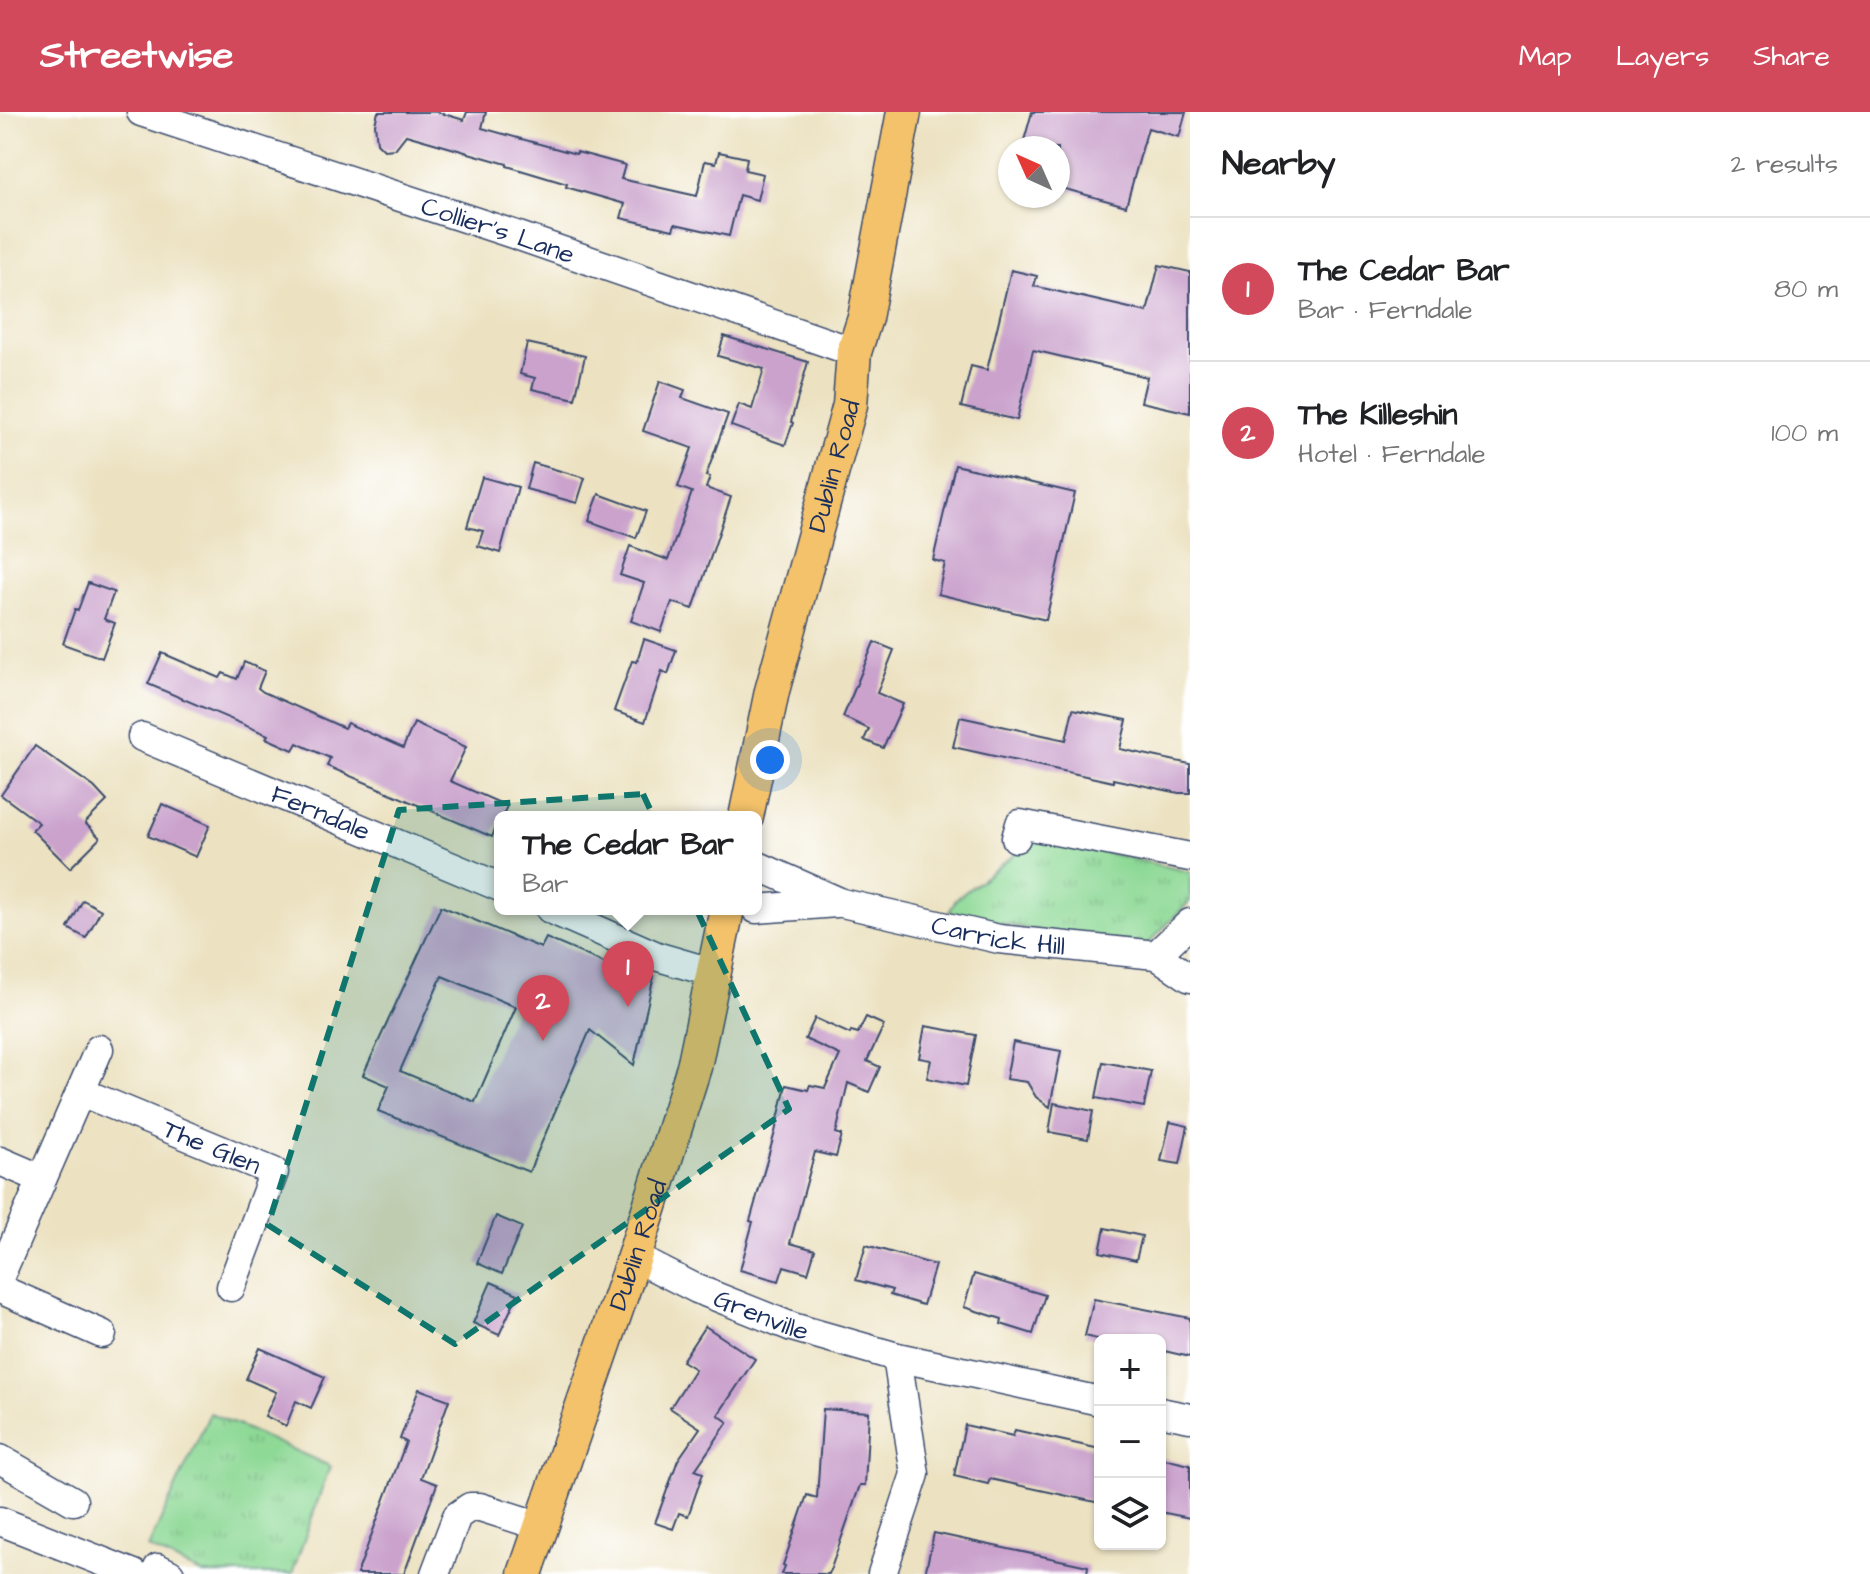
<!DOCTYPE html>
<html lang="en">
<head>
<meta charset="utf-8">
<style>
  body { margin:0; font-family:"Architects Daughter",sans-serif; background:#f2f2f2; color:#202124 }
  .controls { position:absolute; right:24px; bottom:24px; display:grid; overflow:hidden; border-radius:12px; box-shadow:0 2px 6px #0004 }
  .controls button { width:72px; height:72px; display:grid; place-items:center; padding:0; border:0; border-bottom:2px solid #e0e0e0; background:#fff; color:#202124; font:40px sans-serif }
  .compass { position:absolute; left:998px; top:24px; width:72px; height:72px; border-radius:50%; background:#fff; box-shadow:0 2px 6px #0004; rotate:315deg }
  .you { position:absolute; left:770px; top:648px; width:28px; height:28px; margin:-20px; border:6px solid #fff; border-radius:50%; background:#1a73e8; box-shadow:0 0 0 12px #1a73e833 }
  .badge { display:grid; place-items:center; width:52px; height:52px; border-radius:50%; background:#d1495b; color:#fff; font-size:26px; font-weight:700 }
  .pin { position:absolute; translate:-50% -66px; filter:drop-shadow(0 2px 4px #0008) }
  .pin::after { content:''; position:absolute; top:42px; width:28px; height:24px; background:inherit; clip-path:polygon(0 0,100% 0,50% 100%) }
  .popup { position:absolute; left:494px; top:699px; width:268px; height:104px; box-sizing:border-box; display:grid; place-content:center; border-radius:12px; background:#fff; filter:drop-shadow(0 2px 6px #0005); font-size:26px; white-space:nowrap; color:#757577 }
  .popup b { font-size:30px; color:#202124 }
  .popup::after { content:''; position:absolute; left:50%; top:100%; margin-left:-16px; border:16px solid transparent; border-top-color:#fff }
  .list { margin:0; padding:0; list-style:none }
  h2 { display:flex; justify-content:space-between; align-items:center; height:104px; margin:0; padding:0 32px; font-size:34px }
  h2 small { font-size:26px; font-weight:400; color:#757577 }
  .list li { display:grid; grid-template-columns:52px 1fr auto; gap:24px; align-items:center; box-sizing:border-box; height:144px; padding:0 32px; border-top:2px solid #e0e0e0 }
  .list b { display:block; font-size:30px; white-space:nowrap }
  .list p { margin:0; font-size:26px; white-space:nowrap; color:#757577 }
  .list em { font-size:26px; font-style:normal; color:#757577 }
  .icon { flex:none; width:44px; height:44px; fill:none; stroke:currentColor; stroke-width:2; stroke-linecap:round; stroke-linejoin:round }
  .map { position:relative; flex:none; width:1190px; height:1462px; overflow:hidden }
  header { display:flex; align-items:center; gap:48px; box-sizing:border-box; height:112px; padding:0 40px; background:#d1495b; color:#fff }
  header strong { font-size:38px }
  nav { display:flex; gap:44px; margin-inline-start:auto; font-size:28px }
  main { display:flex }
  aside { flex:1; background:#fff }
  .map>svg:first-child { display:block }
  .grass { fill:url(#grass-tufts); stroke:#54847a; stroke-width:2 }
  .building { fill:#caa2cc; fill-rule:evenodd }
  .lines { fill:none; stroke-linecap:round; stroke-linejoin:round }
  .minor-casing { stroke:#3a4a6d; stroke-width:31 }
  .major-casing { stroke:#3a4a6d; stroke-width:37 }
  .minor { stroke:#fff; stroke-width:28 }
  .major { stroke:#f3c26a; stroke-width:34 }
  .marked { fill:#0f766e; fill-opacity:0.2; stroke:#0f766e; stroke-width:6; stroke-dasharray:16 10; stroke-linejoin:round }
  .labels { text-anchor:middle; stroke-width:6; stroke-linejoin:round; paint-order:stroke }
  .street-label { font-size:26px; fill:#1b2f5e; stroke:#fff }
</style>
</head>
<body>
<header>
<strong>Streetwise</strong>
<nav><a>Map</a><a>Layers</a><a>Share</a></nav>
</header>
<main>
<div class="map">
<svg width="1190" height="1462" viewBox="0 0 1190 1462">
  <defs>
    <pattern id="grass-tufts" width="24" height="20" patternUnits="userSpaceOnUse" patternTransform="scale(2)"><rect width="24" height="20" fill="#8ed996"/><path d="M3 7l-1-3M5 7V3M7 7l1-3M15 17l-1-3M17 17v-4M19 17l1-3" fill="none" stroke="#7abb84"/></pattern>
  </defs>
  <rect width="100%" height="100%" fill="#fff"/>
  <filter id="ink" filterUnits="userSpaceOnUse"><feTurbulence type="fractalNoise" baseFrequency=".0125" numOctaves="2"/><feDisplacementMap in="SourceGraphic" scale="16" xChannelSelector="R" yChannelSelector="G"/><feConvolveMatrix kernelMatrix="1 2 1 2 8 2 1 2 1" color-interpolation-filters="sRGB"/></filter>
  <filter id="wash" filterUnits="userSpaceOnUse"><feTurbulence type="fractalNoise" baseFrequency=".006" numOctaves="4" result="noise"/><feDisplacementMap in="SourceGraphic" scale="32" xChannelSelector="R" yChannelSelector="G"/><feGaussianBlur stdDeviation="1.8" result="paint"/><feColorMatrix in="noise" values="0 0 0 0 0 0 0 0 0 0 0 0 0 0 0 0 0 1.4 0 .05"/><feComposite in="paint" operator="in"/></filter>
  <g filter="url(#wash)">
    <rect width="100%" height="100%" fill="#ece2c1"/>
    <g class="grass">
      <path d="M1038,725L1190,760V789L1139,841L949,800L956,787Z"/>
      <path d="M210,1301L330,1354L292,1462H203L148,1436Z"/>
    </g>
    <g id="blocks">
      <g class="building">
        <path d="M378,0H437L464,8L467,0H486L482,16L576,42L577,40L625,53L621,67L697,84L705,49L716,51L719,40L747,46L745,58L763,62L757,88L739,83L729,124L675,112L673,118L621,106L625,92L566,75L567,72L507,54V52L406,23L395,37L384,38L377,31L375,12Z"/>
        <path d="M1032,0H1186L1179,25L1148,16L1126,94L1058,75V36H1022Z"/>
        <path d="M1159,153L1190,160V301L1141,290L1147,265L1033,238L1017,308L961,295L971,254L987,258L1011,158L1037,164L1034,174L1147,200Z"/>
        <path d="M724,224L808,250L791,310L793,311L785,333L731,314L739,292L752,297L764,257L718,244Z"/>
        <path d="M527,231L585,244L575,287L532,277L535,266L520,262Z"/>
        <path d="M660,269L685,278L682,286L728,302L706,364L710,365L706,376L731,385L693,497L672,490L661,520L631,509L644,471L620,463L630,434L668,448L692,380L678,375L692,336L643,319Z"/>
        <path d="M533,351L585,366L577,391L526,377Z"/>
        <path d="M955,353L1075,381L1046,508L938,482L945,451L933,448Z"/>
        <path d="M482,365L518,375L500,441L478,434L483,419L467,415Z"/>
        <path d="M599,382L646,399L636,426L589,409Z"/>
        <path d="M88,471L114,480L104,507L115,511L102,546L63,532L75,497L78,498Z"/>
        <path d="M644,527L676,538L668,562L662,559L645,610L614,599L632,549L637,550Z"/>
        <path d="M874,530L894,538L877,581L903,592L883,636L864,628L869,617L843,605Z"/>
        <path d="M162,541L220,566L223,561L237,567L244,550L265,559L258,576L263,580L344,616L347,611L403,636L414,611L466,635L450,669L507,694L502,705H500L492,725L327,654L330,646L297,631L293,638L266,626L268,623L148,572Z"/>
        <path d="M1073,597L1127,608L1120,637L1190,652V681H1179L1113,667V670L953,635L960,605L1066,628Z"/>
        <path d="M35,634L94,675L107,689L85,711L100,726L70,756L32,718L39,711L1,683Z"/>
        <path d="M162,692L210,713L196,745L148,724Z"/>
        <path d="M83,788L101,798L86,826L68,816Z"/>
        <path d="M441,794L541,836L546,826L616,856L611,869L654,864L634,953L590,918L529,1060L378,999L389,974L363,963ZM442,864L516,895L475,990L400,959Z"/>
        <path d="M866,905L884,913L867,949L880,955L869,980L848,971L836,1021L842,1023L836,1045L815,1040L790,1131L815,1138L808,1161L784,1154L779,1169L740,1158L753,1110L750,1109L775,1020L786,973L808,978L810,973L825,976L840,943L805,927L815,906L850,922L851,919L858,921Z"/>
        <path d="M925,914L976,923L966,974L927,966L931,948L919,946Z"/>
        <path d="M1013,930L1061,939L1050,995L1036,985L1027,970L1006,967Z"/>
        <path d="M1103,950L1151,959L1144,995L1096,986Z"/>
        <path d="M1054,991L1093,999L1088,1027L1049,1020Z"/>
        <path d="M1170,1010L1188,1014L1180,1052L1161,1049Z"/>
        <path d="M496,1104L522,1115L502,1162L477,1151Z"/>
        <path d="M1105,1116L1142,1124L1136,1148L1100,1140Z"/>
        <path d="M866,1133L935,1153L923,1193L890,1183L892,1178L856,1168Z"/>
        <path d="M974,1162L1045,1183L1033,1222L1001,1212L1002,1207L964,1195Z"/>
        <path d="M491,1170L518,1182L499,1223L473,1211Z"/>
        <path d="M1094,1187L1190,1206V1245L1160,1238V1228H1101L1085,1224Z"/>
        <path d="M705,1214L755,1247L718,1303L728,1310L695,1358L703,1361L688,1404L679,1401L673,1417L655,1411L678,1348L700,1316L670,1296L695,1257L682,1249Z"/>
        <path d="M260,1236L325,1265L311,1296L296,1289L286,1314L265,1304L276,1280L246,1267Z"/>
        <path d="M419,1277L449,1288L421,1366L437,1372L404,1462H357L406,1330L400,1327Z"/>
        <path d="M823,1297L869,1300L865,1373H860L829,1462H782L785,1454L783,1453L807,1383L817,1386Z"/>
        <path d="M965,1313L1013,1324L1015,1318L1100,1337V1391L990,1367L988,1372L954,1364Z"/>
        <path d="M1160,1346L1190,1353V1406L1160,1400Z"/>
        <path d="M934,1421L1088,1454L1087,1462H925Z"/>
      </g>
    </g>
  </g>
  <g filter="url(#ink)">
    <use href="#blocks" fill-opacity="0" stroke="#3a4a6d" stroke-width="2"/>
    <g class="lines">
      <defs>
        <g id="minor">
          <path id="s1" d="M141,0L513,122L854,240"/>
          <path id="s2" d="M142,625L500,775"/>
          <path d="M1016,726L1020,712L1190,745"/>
          <path id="s3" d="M756,753L842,791L999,827L1156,843L1190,866"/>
          <path d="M550,797L659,845L714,861"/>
          <path d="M756,797L837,791"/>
          <path d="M1156,843L1190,811"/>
          <path id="s4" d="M81,980L274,1060L231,1175"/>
          <path d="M0,1049L42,1067"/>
          <path id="s5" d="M634,1145L697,1177L792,1215L897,1245L1100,1289"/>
          <path d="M0,1164L99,937"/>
          <path d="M0,1177L102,1222"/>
          <path d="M1160,1300L1190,1306"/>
          <path d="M0,1347L73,1389"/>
          <path d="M0,1409L134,1462"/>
          <path d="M158,1456L170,1462"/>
          <path d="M435,1462L457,1404L470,1395H480L540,1414"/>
          <path d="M882,1462L915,1362L897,1245"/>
        </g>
        <g id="major">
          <path id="s6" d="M746,705L772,579L850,293L854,240L865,206L904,0"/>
          <path id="s7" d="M525,1462L634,1145L694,955L727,797"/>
        </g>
      </defs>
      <use href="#minor" class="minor-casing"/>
      <use href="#major" class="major-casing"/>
      <use href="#minor" class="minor"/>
      <use href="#major" class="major"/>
    </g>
  </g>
  <path class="marked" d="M643,682L789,997L455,1232L268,1113L399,698Z"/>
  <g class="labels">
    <g class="street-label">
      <text dy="9" stroke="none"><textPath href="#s1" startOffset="376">Collier's Lane</textPath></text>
      <text dy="9" stroke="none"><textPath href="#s6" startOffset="362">Dublin Road</textPath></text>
      <text dy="9" stroke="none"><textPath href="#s2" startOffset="194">Ferndale</textPath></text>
      <text dy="9" stroke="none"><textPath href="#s3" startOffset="254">Carrick Hill</textPath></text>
      <text dy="9" stroke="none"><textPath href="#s4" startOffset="142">The Glen</textPath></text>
      <text dy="9" stroke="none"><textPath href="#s7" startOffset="348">Dublin Road</textPath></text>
      <text dy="9" stroke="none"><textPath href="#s5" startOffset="140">Grenville</textPath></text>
    </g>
  </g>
</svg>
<div class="controls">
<button>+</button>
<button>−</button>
<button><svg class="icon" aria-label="layers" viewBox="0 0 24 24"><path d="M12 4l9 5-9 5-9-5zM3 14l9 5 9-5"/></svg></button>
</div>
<svg class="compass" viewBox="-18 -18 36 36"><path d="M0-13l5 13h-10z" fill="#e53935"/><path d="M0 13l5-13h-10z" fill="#757577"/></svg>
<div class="you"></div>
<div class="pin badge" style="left:628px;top:895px">1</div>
<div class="popup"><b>The Cedar Bar</b>Bar</div>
<div class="pin badge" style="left:543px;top:929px">2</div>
</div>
<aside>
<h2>Nearby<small>2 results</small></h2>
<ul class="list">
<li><span class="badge">1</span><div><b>The Cedar Bar</b><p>Bar · Ferndale</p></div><em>80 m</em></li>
<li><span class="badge">2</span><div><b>The Killeshin</b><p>Hotel · Ferndale</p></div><em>100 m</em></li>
</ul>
</aside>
</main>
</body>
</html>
